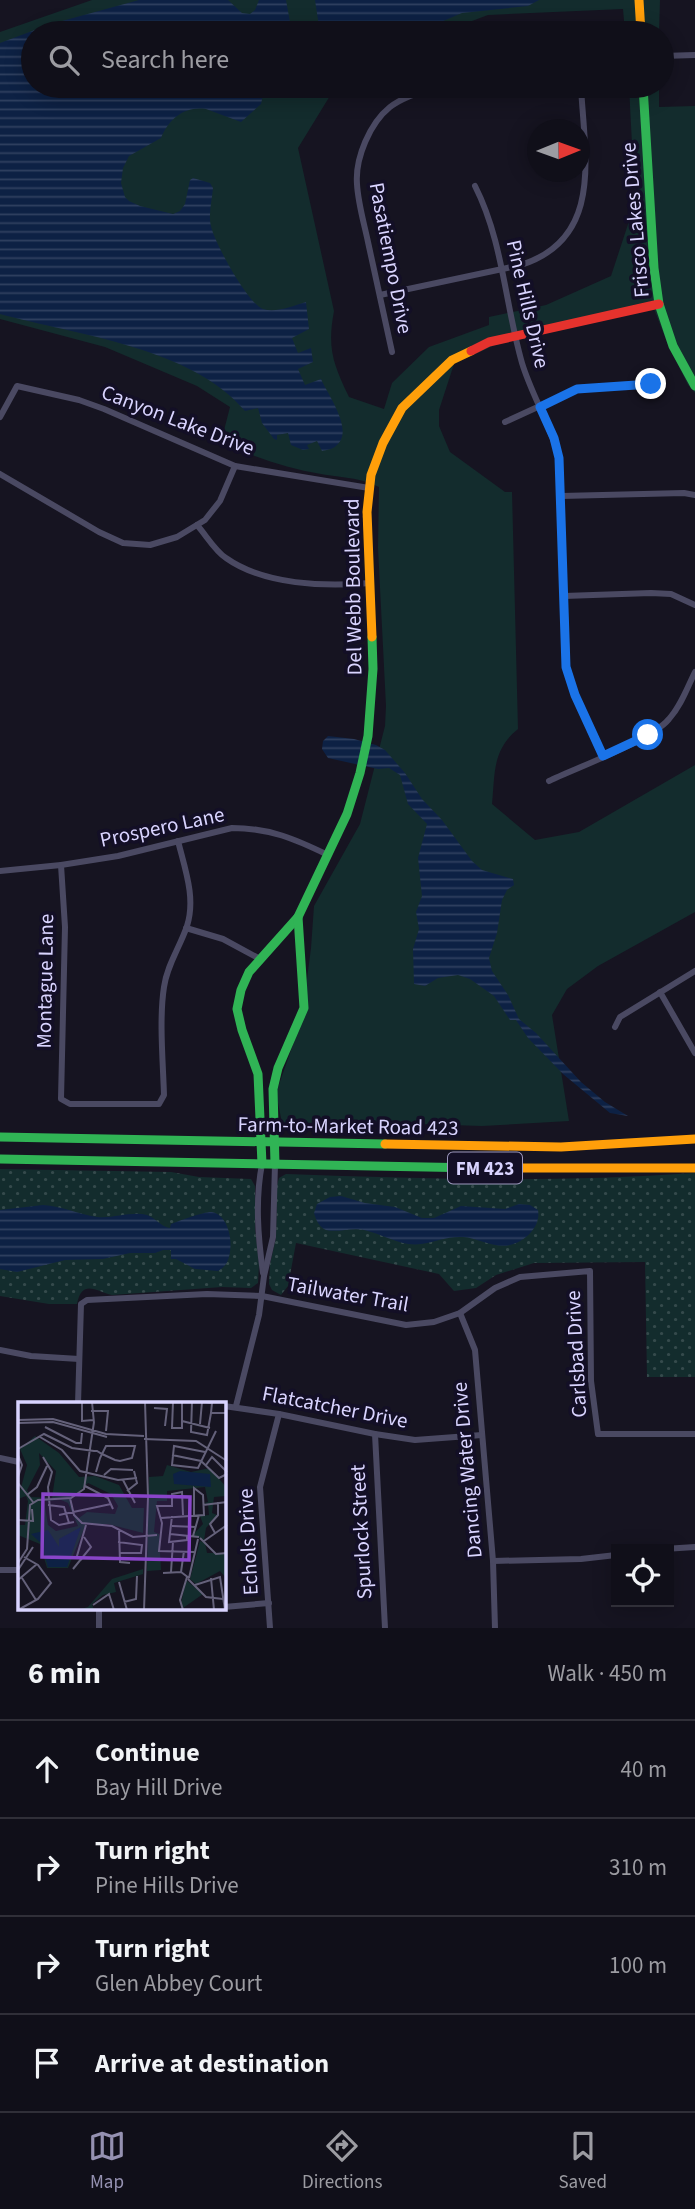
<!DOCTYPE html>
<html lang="en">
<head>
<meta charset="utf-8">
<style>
  body { margin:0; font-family:"Source Sans 3",sans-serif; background:#1e1d26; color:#f1f3f6 }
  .controls { position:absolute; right:21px; bottom:21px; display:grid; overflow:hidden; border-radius:0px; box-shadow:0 4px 18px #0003 }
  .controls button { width:63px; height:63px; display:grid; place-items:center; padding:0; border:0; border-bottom:2px solid #302f38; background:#100f19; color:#f1f3f6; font:35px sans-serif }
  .compass { position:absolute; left:527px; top:119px; width:63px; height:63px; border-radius:50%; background:#100f19; box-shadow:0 4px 18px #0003; rotate:89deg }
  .stop { position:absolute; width:21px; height:21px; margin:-16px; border:5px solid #1a73e8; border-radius:50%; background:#fff }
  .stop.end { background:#1a73e8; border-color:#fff; box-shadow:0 2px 7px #0008 }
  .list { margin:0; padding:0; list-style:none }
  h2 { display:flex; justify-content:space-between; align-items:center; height:91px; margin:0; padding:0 28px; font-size:30px }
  h2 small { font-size:23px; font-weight:400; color:#9c9ca2 }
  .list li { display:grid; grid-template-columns:46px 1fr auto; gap:21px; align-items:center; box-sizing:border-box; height:98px; padding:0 28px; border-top:2px solid #302f38 }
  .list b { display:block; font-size:26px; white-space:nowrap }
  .list p { margin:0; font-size:23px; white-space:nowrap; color:#9c9ca2 }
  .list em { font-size:23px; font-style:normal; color:#9c9ca2 }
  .icon { flex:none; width:38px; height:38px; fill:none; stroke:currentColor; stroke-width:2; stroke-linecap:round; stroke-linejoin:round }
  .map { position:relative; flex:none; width:695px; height:1628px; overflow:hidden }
  .search { position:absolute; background:#100f19; box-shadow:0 4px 18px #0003; left:21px; right:21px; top:21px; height:77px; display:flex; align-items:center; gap:18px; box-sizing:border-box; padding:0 24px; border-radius:38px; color:#9c9ca2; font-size:26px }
  .sheet { height:483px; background:#100f19 }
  nav { display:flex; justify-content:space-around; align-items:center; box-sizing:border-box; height:98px; border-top:2px solid #302f38; background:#100f19; font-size:19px; color:#9c9ca2 }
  nav a { display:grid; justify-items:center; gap:4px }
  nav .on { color:#9591b1 }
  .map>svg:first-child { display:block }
  .grass { fill:#132c2d }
  .park { fill:url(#park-dots) }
  .water { fill:url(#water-rules) }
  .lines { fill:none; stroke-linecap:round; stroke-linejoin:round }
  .street { stroke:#4a4962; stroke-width:6 }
  .fast { stroke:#30b455; stroke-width:9 }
  .slow { stroke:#ff9f0a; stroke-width:9 }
  .jam { stroke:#e5322d; stroke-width:9 }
  .route { stroke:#1a73e8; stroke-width:9 }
  .labels { text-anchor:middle; stroke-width:7; stroke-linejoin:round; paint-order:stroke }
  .shield { fill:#130f26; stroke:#9e99be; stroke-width:2 }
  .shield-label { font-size:19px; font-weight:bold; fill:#d9d4ff }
  .street-label { font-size:21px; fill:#d9d4ff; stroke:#130f26 }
  .inset-road { fill:none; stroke:#64617a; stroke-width:2 }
  .view { fill:#8945c9; fill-opacity:0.15; stroke:#8945c9; stroke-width:3.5 }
  .inset-edge { fill:none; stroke:#d9d4ff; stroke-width:3.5 }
</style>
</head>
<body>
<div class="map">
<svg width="695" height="1628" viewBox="0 0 695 1628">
  <defs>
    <pattern id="park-dots" width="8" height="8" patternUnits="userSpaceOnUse" patternTransform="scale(1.75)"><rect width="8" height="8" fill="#132c2d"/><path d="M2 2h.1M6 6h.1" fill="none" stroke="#354a4c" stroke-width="1.8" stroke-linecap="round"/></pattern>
    <pattern id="water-rules" width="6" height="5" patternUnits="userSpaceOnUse" patternTransform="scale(1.75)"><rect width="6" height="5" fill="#0d2144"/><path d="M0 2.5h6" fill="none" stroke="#304060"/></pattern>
  </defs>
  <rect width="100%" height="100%" fill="#161421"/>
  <path class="grass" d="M92,0H660L659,33H625L623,9L488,15L440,33H33V86H336L298,148L334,311C327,348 333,364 349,397L384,409L392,383L429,347L489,325V317L546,305L611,276L635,203L629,86H659V107L695,106V393L688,385L668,345L654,309L495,345L454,364L439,410V426L450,452L505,492H512L518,729C492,750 495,774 492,804L535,840L579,832L695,765V912L598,966L567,989L552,1015L569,1121L482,1126L389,1123L306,1127L282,1123L276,1093L297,1033L306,987L311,948L314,906L360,824L385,726L386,706L378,548L379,487C358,477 343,478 321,474C286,468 254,457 221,442L230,407L197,386L105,347L0,319V32Z"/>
  <g class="park">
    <path d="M0,1169L171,1172L199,1177L251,1179L255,1186V1228L259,1264L258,1283L251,1288L222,1287L112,1295C97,1292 82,1278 77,1304H49L0,1296Z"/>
    <path d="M695,1173V1377H647L645,1262L534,1263L496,1275L476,1288L454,1291L439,1274L296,1243L288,1286L281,1295L272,1290L269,1284L270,1264L276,1238L277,1185L279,1178L286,1174C423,1179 559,1183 695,1173Z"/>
  </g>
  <g class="water">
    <path d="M139,0H228L242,13L250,14L255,10L259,0H286L292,33H33V86H265L261,104L241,122L206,109C184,106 169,119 161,138L129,156L123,168L121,183L125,197L129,201L140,206L173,214L180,211L185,204L190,180L193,178L210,183L213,188C212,200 208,215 211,226C214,242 248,304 263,309C276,313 293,306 306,302L309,329L292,338L298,353L311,348L313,362L298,369L305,385L321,379C328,395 354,430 337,445C334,449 326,450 322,451L317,441L307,445L309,449L303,450L291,445L288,433L277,435V440L274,439L262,423L258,408L245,411C191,347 77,335 0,314V43L51,24Z"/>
    <path d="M315,0H539L528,6L462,13L415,33H320Z"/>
    <path d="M328,736L354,739L376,745L385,750L405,773L422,799L442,820L472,861L482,870L513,879L514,885L507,890L502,900L497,933L489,958L492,971L508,995L519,1019L536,1033L581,1082L605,1102L628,1116L610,1113L563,1074L528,1038L516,1020H510L494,996L470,979L458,975L438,978L425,986L414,984L413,949L419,929L416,912L422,896L418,858L427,824L408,804L400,775L389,768L378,769L328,758L322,749L323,741Z"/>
    <path d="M341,1196L365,1203L395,1207L422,1218H434L461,1206L505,1209L519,1204L530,1205L538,1210C541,1226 526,1241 510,1245C495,1249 478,1238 463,1237C448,1236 435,1242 421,1244C401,1247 383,1234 364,1230C352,1227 338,1233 326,1230C319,1227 316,1220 314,1213L317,1204L330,1197Z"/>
    <path d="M43,1205C62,1206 78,1214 97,1217C113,1219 131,1211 147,1215C156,1218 161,1227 170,1228L171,1224C178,1221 206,1211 212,1212C231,1216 235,1250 226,1264C225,1266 220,1270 218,1271L195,1269L176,1259H171V1250H163L155,1253H130L103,1259L65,1260L17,1272L0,1269V1210Z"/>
  </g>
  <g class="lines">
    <g class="street">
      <path d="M662,56L695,55"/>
      <path d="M475,186C503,241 505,304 522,363C532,396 551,425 559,459L567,667L575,695L603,756"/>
      <path d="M380,295L521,265C605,238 584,153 581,86"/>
      <path d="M392,352C384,315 376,279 368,242C364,223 358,203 357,184C355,158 370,123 390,107C404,96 423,92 439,86"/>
      <path d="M0,417L17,386L79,400L104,409L235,466L369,488"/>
      <path d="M505,422L577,389L651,384"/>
      <path d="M0,474L99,532L123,543L150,545L177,537L205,520L220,501L235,466"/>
      <path d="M561,496L684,493L695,495"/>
      <path d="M197,525C206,535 215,551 226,558C264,585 325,587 370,583"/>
      <path d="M564,596L651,593L671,594L695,605"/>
      <path d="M549,781C576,768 652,740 669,719C681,706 687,688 695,672"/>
      <path d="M61,865L65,927L61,1099L70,1104H159L164,1095C163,1062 159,1019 164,987C167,965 180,947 187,926C196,898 185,869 178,841"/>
      <path d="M0,871L61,865L118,856L232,828C270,828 295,839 328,855"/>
      <path d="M186,928L223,939L260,959"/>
      <path d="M660,992L695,1053"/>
      <path d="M615,1027L620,1017L695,971"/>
      <path d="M262,1164C255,1200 258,1237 263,1273"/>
      <path d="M460,1313L475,1350L493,1561L495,1628"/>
      <path d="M0,1350L31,1356L79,1359"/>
      <path d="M78,1404L81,1304L87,1300L207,1294L262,1296L406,1325L434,1322L460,1313L495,1288L520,1277L590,1271L591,1381L598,1434H695"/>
      <path d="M224,1406L279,1414L375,1434L415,1440L482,1435"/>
      <path d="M236,1406L259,1315L264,1276L273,1237L275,1164"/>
      <path d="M375,1434L385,1628"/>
      <path d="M0,1458L19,1462"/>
      <path d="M664,1549L695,1547"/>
      <path d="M493,1561L581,1559L616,1555"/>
      <path d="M0,1570H19"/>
      <path d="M224,1607L269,1603"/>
      <path d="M99,1628V1609"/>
      <path d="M270,1628L260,1487L279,1414"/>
    </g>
    <g class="fast">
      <path d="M643,86L654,268L659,304L673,346L695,386"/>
      <path d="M0,1137L385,1144"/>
      <path d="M0,1159L479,1168"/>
      <path d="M262,1164L258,1074L242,1030L237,1009L241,990L249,972L298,917L347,814L360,773L368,736L373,669L372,637"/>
      <path d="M275,1164L273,1089L278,1068L304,1008L298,917"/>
    </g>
    <g class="slow">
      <path d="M639,0L641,33"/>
      <path d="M372,637L367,512L371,475L383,443L402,408L452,360L471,351"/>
      <path d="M385,1144L561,1147L695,1139"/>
      <path d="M479,1168H695"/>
    </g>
    <path class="jam" d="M471,351L489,342L659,304"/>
  </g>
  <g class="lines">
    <path class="route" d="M648,735L603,756L575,695L566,667L559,458L554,438L540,407L577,389L651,384"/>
  </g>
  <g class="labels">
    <rect class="shield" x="448" y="1152.5" width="74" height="31" rx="5"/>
    <g class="shield-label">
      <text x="485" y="1175">FM 423</text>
    </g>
    <g class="street-label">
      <text transform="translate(635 220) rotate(-95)" y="7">Frisco Lakes Drive</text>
      <text transform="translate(391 258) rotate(79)" y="7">Pasatiempo Drive</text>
      <text transform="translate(528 304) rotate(77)" y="7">Pine Hills Drive</text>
      <text transform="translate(178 420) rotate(21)" y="7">Canyon Lake Drive</text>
      <text transform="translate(353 587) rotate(-91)" y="7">Del Webb Boulevard</text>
      <text transform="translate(162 827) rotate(-12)" y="7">Prospero Lane</text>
      <text transform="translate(45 981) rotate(-89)" y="7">Montague Lane</text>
      <text transform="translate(348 1126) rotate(1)" y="7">Farm-to-Market Road 423</text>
      <text transform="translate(348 1294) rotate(10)" y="7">Tailwater Trail</text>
      <text transform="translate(576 1354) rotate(-93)" y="7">Carlsbad Drive</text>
      <text transform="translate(335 1407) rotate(11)" y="7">Flatcatcher Drive</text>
      <text transform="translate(467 1470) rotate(-95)" y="7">Dancing Water Drive</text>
      <text transform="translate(361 1532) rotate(-93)" y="7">Spurlock Street</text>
      <text transform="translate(248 1542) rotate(-93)" y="7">Echols Drive</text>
    </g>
  </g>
  <g transform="translate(18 1402)">
    <rect width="208" height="208" fill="#161421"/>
    <path d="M17,34L41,51L61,75L77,74L101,83L114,106H126L125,131L90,122H68L50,166H29L22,142L0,133V123H7L10,99L8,94L0,97L9,63L2,47ZM21,51L38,69L34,96L13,95L9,88L22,63ZM70,81L93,92L100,104L97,112L69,110L61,116L56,111L53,97ZM43,98L50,101L60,124L38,129L30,123L26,99ZM125,167V172L96,181L98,190L85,193L74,202L76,208H60L70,205L94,177Z" fill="#132c2d" fill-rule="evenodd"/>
    <path d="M149,63L173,70L192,66L208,85V94L196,95L194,111L199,113L188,126L186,138L175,133L185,122L182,114L191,113L190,102L186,101L190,100L187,85L149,89V99H139L136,130L141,132L143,168L129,169L131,75L145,74ZM182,139L187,141L189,151H208V176L202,169L178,182L172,177ZM168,178L185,192L165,206L163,202Z" fill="#132c2d"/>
    <path d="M162,69L192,72L193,85L156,82L155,72ZM63,125L49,165H30L23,141L13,132L30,128L41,145V137Z" fill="#0d2144"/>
    <path class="inset-road" d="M64,0V19L75,18M74,0L76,21M155,0L154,26H164V0M174,0L173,30L189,33L193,11M188,0L194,1L193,11H209M136,6L149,7L147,24M73,9H90L88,29M0,18L35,17L88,32L126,34M164,19L192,26M0,21L35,20L89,35M182,22L184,0M27,25L58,41H63L64,31M22,35L44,48L62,69L100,78L119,76M126,37L178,39L209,59M0,47L26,32L54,46L76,49H79L84,52L97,58L102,59L114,56L117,44H88L82,56L78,70M187,50L156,44L154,63L180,66L198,29M0,53L4,63L0,75M154,53L183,59L201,76L209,72M25,55L34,70L30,85L33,118L41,123L56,120M188,63L194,55L209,70M86,73L93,67L115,68M105,78L117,101M0,81L15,100M67,84L90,96L95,107M109,89L119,81L116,69M9,93L19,85L29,64M52,96L56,113L64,121L94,124L115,135L139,133M30,103L46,105L51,121M185,103L209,100M41,113L93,102M165,113L164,90L154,92V104H139L144,121L141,149L176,150M154,114L151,140L169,138V133M143,116L186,113L185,93L176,86V113M0,118L15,119L14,107M154,124L178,125M101,127L102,160L112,161M197,131L192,122L200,113V100M152,132L181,135M175,134L181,113M182,136L198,152L209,151M186,139L209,123M100,140L124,143L123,151H102M64,158L59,154L68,123M0,161L9,147L12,103L20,98L53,96L66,87L76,20M55,167L73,145L66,135M0,168L15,145M153,170L155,140M163,170L166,149M145,171L163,170L171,176M4,176L18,198M171,176L180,137M193,176L196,208M170,177L188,195L205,197M0,178L19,162M101,180L109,208M177,183L202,175L207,208M106,200L118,197L119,174M75,203L91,192L96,208M0,208L20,197L33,181L20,163L6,155M126,208L130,95L127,0M165,208L162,198L169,175"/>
    <path class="view" d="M25,92L172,95L171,158L24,155Z"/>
    <rect width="208" height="208" class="inset-edge"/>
  </g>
</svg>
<div class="controls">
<button><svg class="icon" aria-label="locate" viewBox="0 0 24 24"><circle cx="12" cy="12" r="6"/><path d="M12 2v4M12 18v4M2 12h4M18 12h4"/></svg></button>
</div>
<svg class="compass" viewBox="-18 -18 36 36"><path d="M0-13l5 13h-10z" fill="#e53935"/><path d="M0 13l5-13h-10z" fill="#9c9ca2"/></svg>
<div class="stop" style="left:648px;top:735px"></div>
<div class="stop end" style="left:651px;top:384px"></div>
<div class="search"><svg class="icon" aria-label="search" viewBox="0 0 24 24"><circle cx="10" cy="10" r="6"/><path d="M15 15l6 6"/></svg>Search here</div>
</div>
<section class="sheet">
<h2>6 min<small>Walk · 450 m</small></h2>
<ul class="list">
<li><svg class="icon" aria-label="ahead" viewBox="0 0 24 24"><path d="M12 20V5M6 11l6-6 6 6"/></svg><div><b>Continue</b><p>Bay Hill Drive</p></div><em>40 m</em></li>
<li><svg class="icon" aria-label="right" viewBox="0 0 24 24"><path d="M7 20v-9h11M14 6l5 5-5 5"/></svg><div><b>Turn right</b><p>Pine Hills Drive</p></div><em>310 m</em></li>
<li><svg class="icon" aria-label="right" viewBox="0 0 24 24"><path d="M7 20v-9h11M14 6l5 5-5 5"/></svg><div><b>Turn right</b><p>Glen Abbey Court</p></div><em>100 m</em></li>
<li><svg class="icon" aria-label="arrive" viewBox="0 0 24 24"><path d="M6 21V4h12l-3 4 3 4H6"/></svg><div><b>Arrive at destination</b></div></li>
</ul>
</section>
<nav>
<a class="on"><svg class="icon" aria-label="map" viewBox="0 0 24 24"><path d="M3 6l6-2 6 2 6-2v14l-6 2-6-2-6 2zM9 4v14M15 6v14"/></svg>Map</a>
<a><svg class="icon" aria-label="directions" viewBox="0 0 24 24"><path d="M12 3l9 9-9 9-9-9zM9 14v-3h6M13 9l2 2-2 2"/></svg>Directions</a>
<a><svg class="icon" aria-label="saved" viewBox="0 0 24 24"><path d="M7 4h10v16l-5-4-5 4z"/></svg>Saved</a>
</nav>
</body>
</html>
